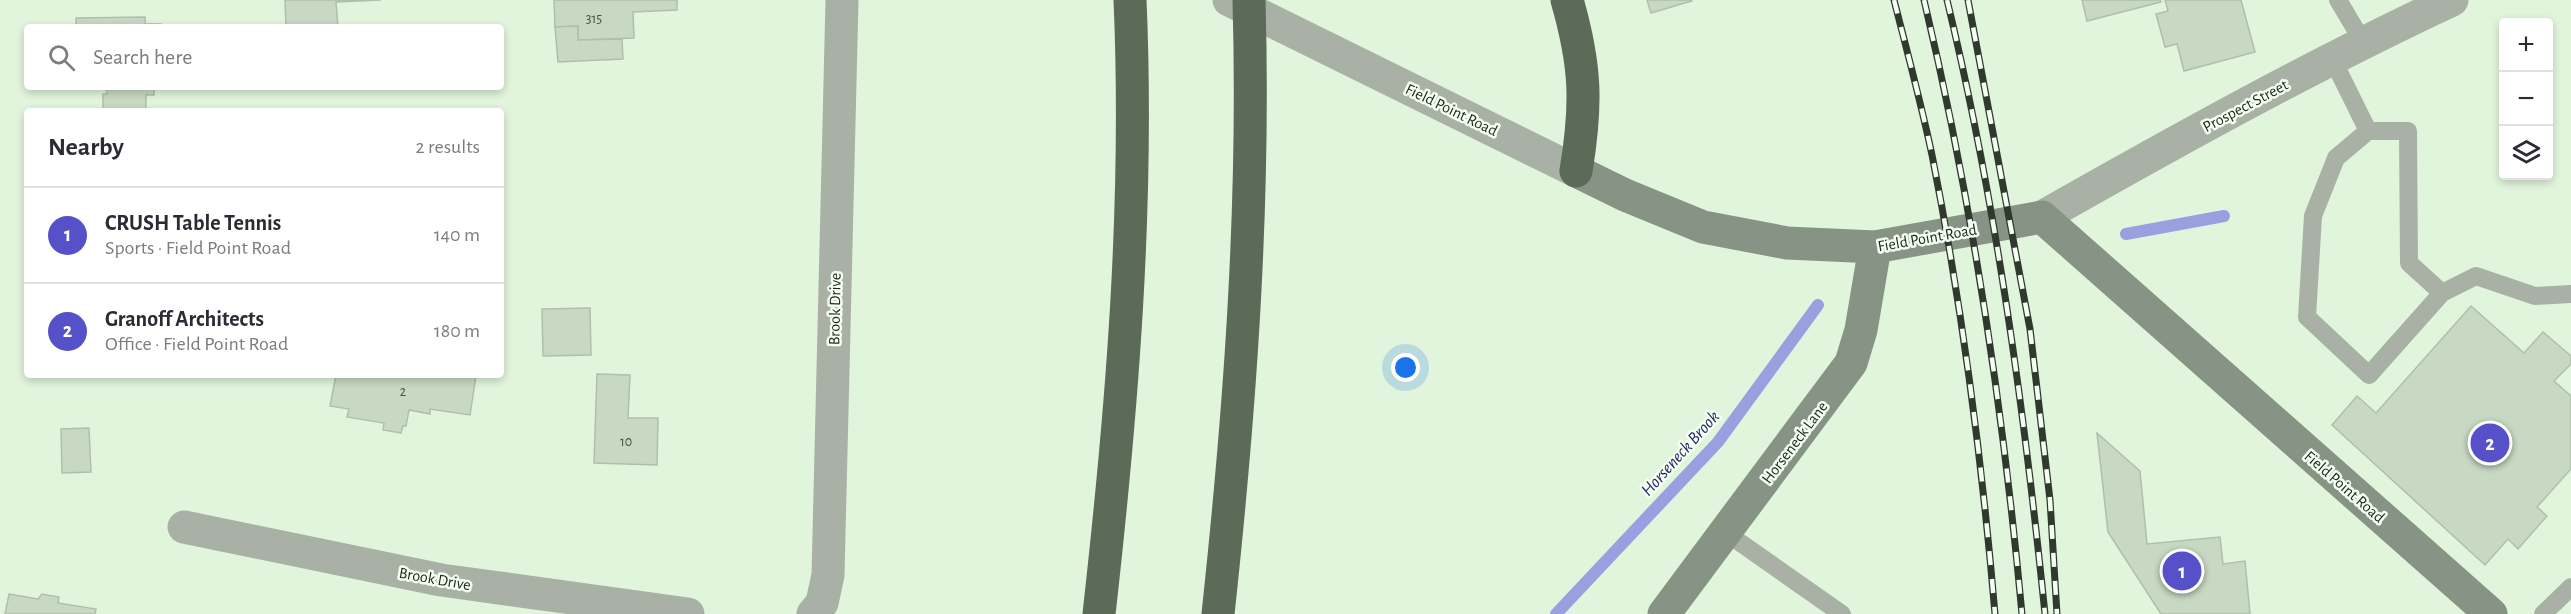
<!DOCTYPE html>
<html lang="en">
<head>
<meta charset="utf-8">
<style>
  body { margin:0; font-family:"Alegreya Sans",sans-serif; background:#f2f2f3; color:#2b2b33 }
  .controls { position:absolute; right:18px; top:18px; display:grid; overflow:hidden; border-radius:6px; box-shadow:0 3px 9px #0003 }
  .controls button { width:54px; height:54px; display:grid; place-items:center; padding:0; border:0; border-bottom:2px solid #e1e1e2; background:#fff; color:#2b2b33; font:30px sans-serif }
  .you { position:absolute; left:1406px; top:368px; width:21px; height:21px; margin:-15px; border:4px solid #fff; border-radius:50%; background:#1a73e8; box-shadow:0 0 0 9px #1a73e833 }
  .badge { display:grid; place-items:center; width:39px; height:39px; border-radius:50%; background:#5651c9; color:#fff; font-size:20px; font-weight:700 }
  .pin { position:absolute; translate:-50% -50%; border:3px solid #fff; box-shadow:0 2px 6px #0006 }
  .list { margin:0; padding:0; list-style:none }
  h2 { display:flex; justify-content:space-between; align-items:center; height:78px; margin:0; padding:0 24px; font-size:26px }
  h2 small { font-size:20px; font-weight:400; color:#7c7c81 }
  .list li { display:grid; grid-template-columns:39px 1fr auto; gap:18px; align-items:center; box-sizing:border-box; height:96px; padding:0 24px; border-top:2px solid #e1e1e2 }
  .list b { display:block; font-size:22px; white-space:nowrap }
  .list p { margin:0; font-size:20px; white-space:nowrap; color:#7c7c81 }
  .list em { font-size:20px; font-style:normal; color:#7c7c81 }
  .icon { flex:none; width:33px; height:33px; fill:none; stroke:currentColor; stroke-width:2; stroke-linecap:round; stroke-linejoin:round }
  .map { position:relative; flex:none; width:2571px; height:614px; overflow:hidden }
  .search { position:absolute; background:#fff; box-shadow:0 3px 9px #0003; left:24px; top:24px; width:480px; height:66px; display:flex; align-items:center; gap:15px; box-sizing:border-box; padding:0 21px; border-radius:6px; color:#7c7c81; font-size:22px }
  .panel { position:absolute; background:#fff; box-shadow:0 3px 9px #0003; left:24px; top:108px; width:480px; height:270px; border-radius:6px }
  .map>svg:first-child { display:block }
  .lines { fill:none; stroke-linecap:round; stroke-linejoin:round }
  .stream { stroke:#9aa0df; stroke-width:12 }
  .building { fill:#c7d9c2; stroke:#aec0a9; stroke-width:1.5 }
  .service { stroke:#a9b0a6; stroke-width:18 }
  .minor { stroke:#a9b0a6; stroke-width:33 }
  .tertiary { stroke:#a9b0a6; stroke-width:33 }
  .secondary { stroke:#879384; stroke-width:33 }
  .motorway { stroke:#5b6b57; stroke-width:33 }
  .rail-casing { stroke:#31392f; stroke-width:7 }
  .rail { stroke:#f3fff0; stroke-width:4.5; stroke-dasharray:14; stroke-linecap:butt }
  .labels { text-anchor:middle; stroke-width:5; stroke-linejoin:round; paint-order:stroke }
  .number-label { font-size:14px; fill:#485145 }
  .street-label { font-size:16px; fill:#1d241b; stroke:#f3fff0 }
  .water-label { font-size:18px; font-style:italic; fill:#2a266e; stroke:#f3fff0 }
</style>
</head>
<body>
<div class="map">
<svg width="2571" height="614" viewBox="0 0 2571 614">
  <rect width="100%" height="100%" fill="#e1f4dc"/>
  <g class="lines">
    <g class="stream">
      <path d="M2126,234L2224,216"/>
      <path d="M1556,614L1718,442L1818,305"/>
    </g>
  </g>
  <g class="building">
    <path d="M285,0H381L336,2L338,27H286Z"/>
    <path d="M554,0H677V10L633,12L634,38L578,40V26L555,27Z"/>
    <path d="M1647,0H1691L1692,1L1651,13Z"/>
    <path d="M2082,0H2160L2161,2L2087,21Z"/>
    <path d="M2165,0H2241L2255,52L2184,71L2177,44L2165,47L2156,14L2168,11Z"/>
    <path d="M145,17V24H161V27H46L76,26V18Z"/>
    <path d="M578,26V40L622,39L623,59L558,62L555,27Z"/>
    <path d="M106,87H154V95H146V111H103V94H107Z"/>
    <path d="M2471,306L2524,353L2543,332L2571,356V364L2554,381L2571,396V469L2537,507L2547,516L2518,549L2508,539L2485,565L2332,425L2357,396L2376,413Z"/>
    <path d="M590,308L591,355L543,356L542,309Z"/>
    <path d="M597,374L630,375L628,418H658L657,465L594,463Z"/>
    <path d="M336,375H472L476,376L470,415L430,409V414L409,410L406,426H403L401,433L383,430L384,423L347,417L349,409L330,406Z"/>
    <path d="M89,428L91,472L62,473L61,429Z"/>
    <path d="M2097,433L2140,471L2147,544L2220,537L2223,564L2245,561L2250,614H2161L2108,532Z"/>
    <path d="M9,594L38,599L42,594L59,597L58,603L96,609L95,614H5Z"/>
  </g>
  <g class="lines">
    <g class="service">
      <path d="M2338,0L2363,42"/>
      <path d="M2332,58L2368,131"/>
      <path d="M2442,293L2409,263L2408,131H2368L2336,158L2313,216L2307,317L2369,375L2442,293L2476,276L2535,296L2571,294"/>
      <path d="M1725,532L1842,614"/>
      <path d="M2543,614L2571,587"/>
    </g>
    <g class="minor">
      <path d="M1229,0L1576,171"/>
      <path d="M184,527L441,580L688,614"/>
      <path d="M813,614L822,603L828,575L842,0"/>
    </g>
    <path class="tertiary" d="M2042,217C2176,141 2311,66 2452,0"/>
    <g class="secondary">
      <path d="M1576,171L1625,195L1703,227L1787,243L1875,247L2042,217L2491,614"/>
      <path d="M1664,614L1851,363L1861,330L1875,247"/>
    </g>
    <g class="motorway">
      <path d="M1567,0C1586,66 1587,104 1576,171"/>
      <path d="M1099,614C1122,410 1139,205 1130,0"/>
      <path d="M1218,614C1240,410 1255,206 1249,0"/>
    </g>
    <defs>
      <g id="rail">
        <path d="M1894,0C1907,51 1921,103 1932,155C1962,306 1982,460 1995,614"/>
        <path d="M1924,0C1972,201 2003,408 2022,614"/>
        <path d="M1947,0C1996,202 2024,408 2045,614"/>
        <path d="M1968,0L2030,329L2050,500L2057,614"/>
      </g>
    </defs>
    <use href="#rail" class="rail-casing"/>
    <use href="#rail" class="rail"/>
  </g>
  <g class="labels">
    <g class="number-label">
      <text x="594" y="23">315</text>
      <text x="403" y="396">2</text>
      <text x="626" y="446">10</text>
    </g>
    <g class="street-label">
      <text transform="translate(2245 105) rotate(-28)" y="6">Prospect Street</text>
      <text transform="translate(1452 109) rotate(26)" y="6">Field Point Road</text>
      <text transform="translate(1927 237) rotate(-10)" y="6">Field Point Road</text>
      <text transform="translate(834 309) rotate(-89)" y="6">Brook Drive</text>
      <text transform="translate(1794 442) rotate(-53)" y="6">Horseneck Lane</text>
      <text transform="translate(2345 486) rotate(41)" y="6">Field Point Road</text>
      <text transform="translate(435 578) rotate(10)" y="6">Brook Drive</text>
    </g>
    <g class="water-label">
      <text transform="translate(1680 453) rotate(-48)" y="6">Horseneck Brook</text>
    </g>
  </g>
</svg>
<div class="controls">
<button>+</button>
<button>−</button>
<button><svg class="icon" aria-label="layers" viewBox="0 0 24 24"><path d="M12 4l9 5-9 5-9-5zM3 14l9 5 9-5"/></svg></button>
</div>
<div class="you"></div>
<div class="pin badge" style="left:2182px;top:571px">1</div>
<div class="pin badge" style="left:2490px;top:443px">2</div>
<div class="search"><svg class="icon" aria-label="search" viewBox="0 0 24 24"><circle cx="10" cy="10" r="6"/><path d="M15 15l6 6"/></svg>Search here</div>
<section class="panel">
<h2>Nearby<small>2 results</small></h2>
<ul class="list">
<li><span class="badge">1</span><div><b>CRUSH Table Tennis</b><p>Sports · Field Point Road</p></div><em>140 m</em></li>
<li><span class="badge">2</span><div><b>Granoff Architects</b><p>Office · Field Point Road</p></div><em>180 m</em></li>
</ul>
</section>
</div>
</body>
</html>
